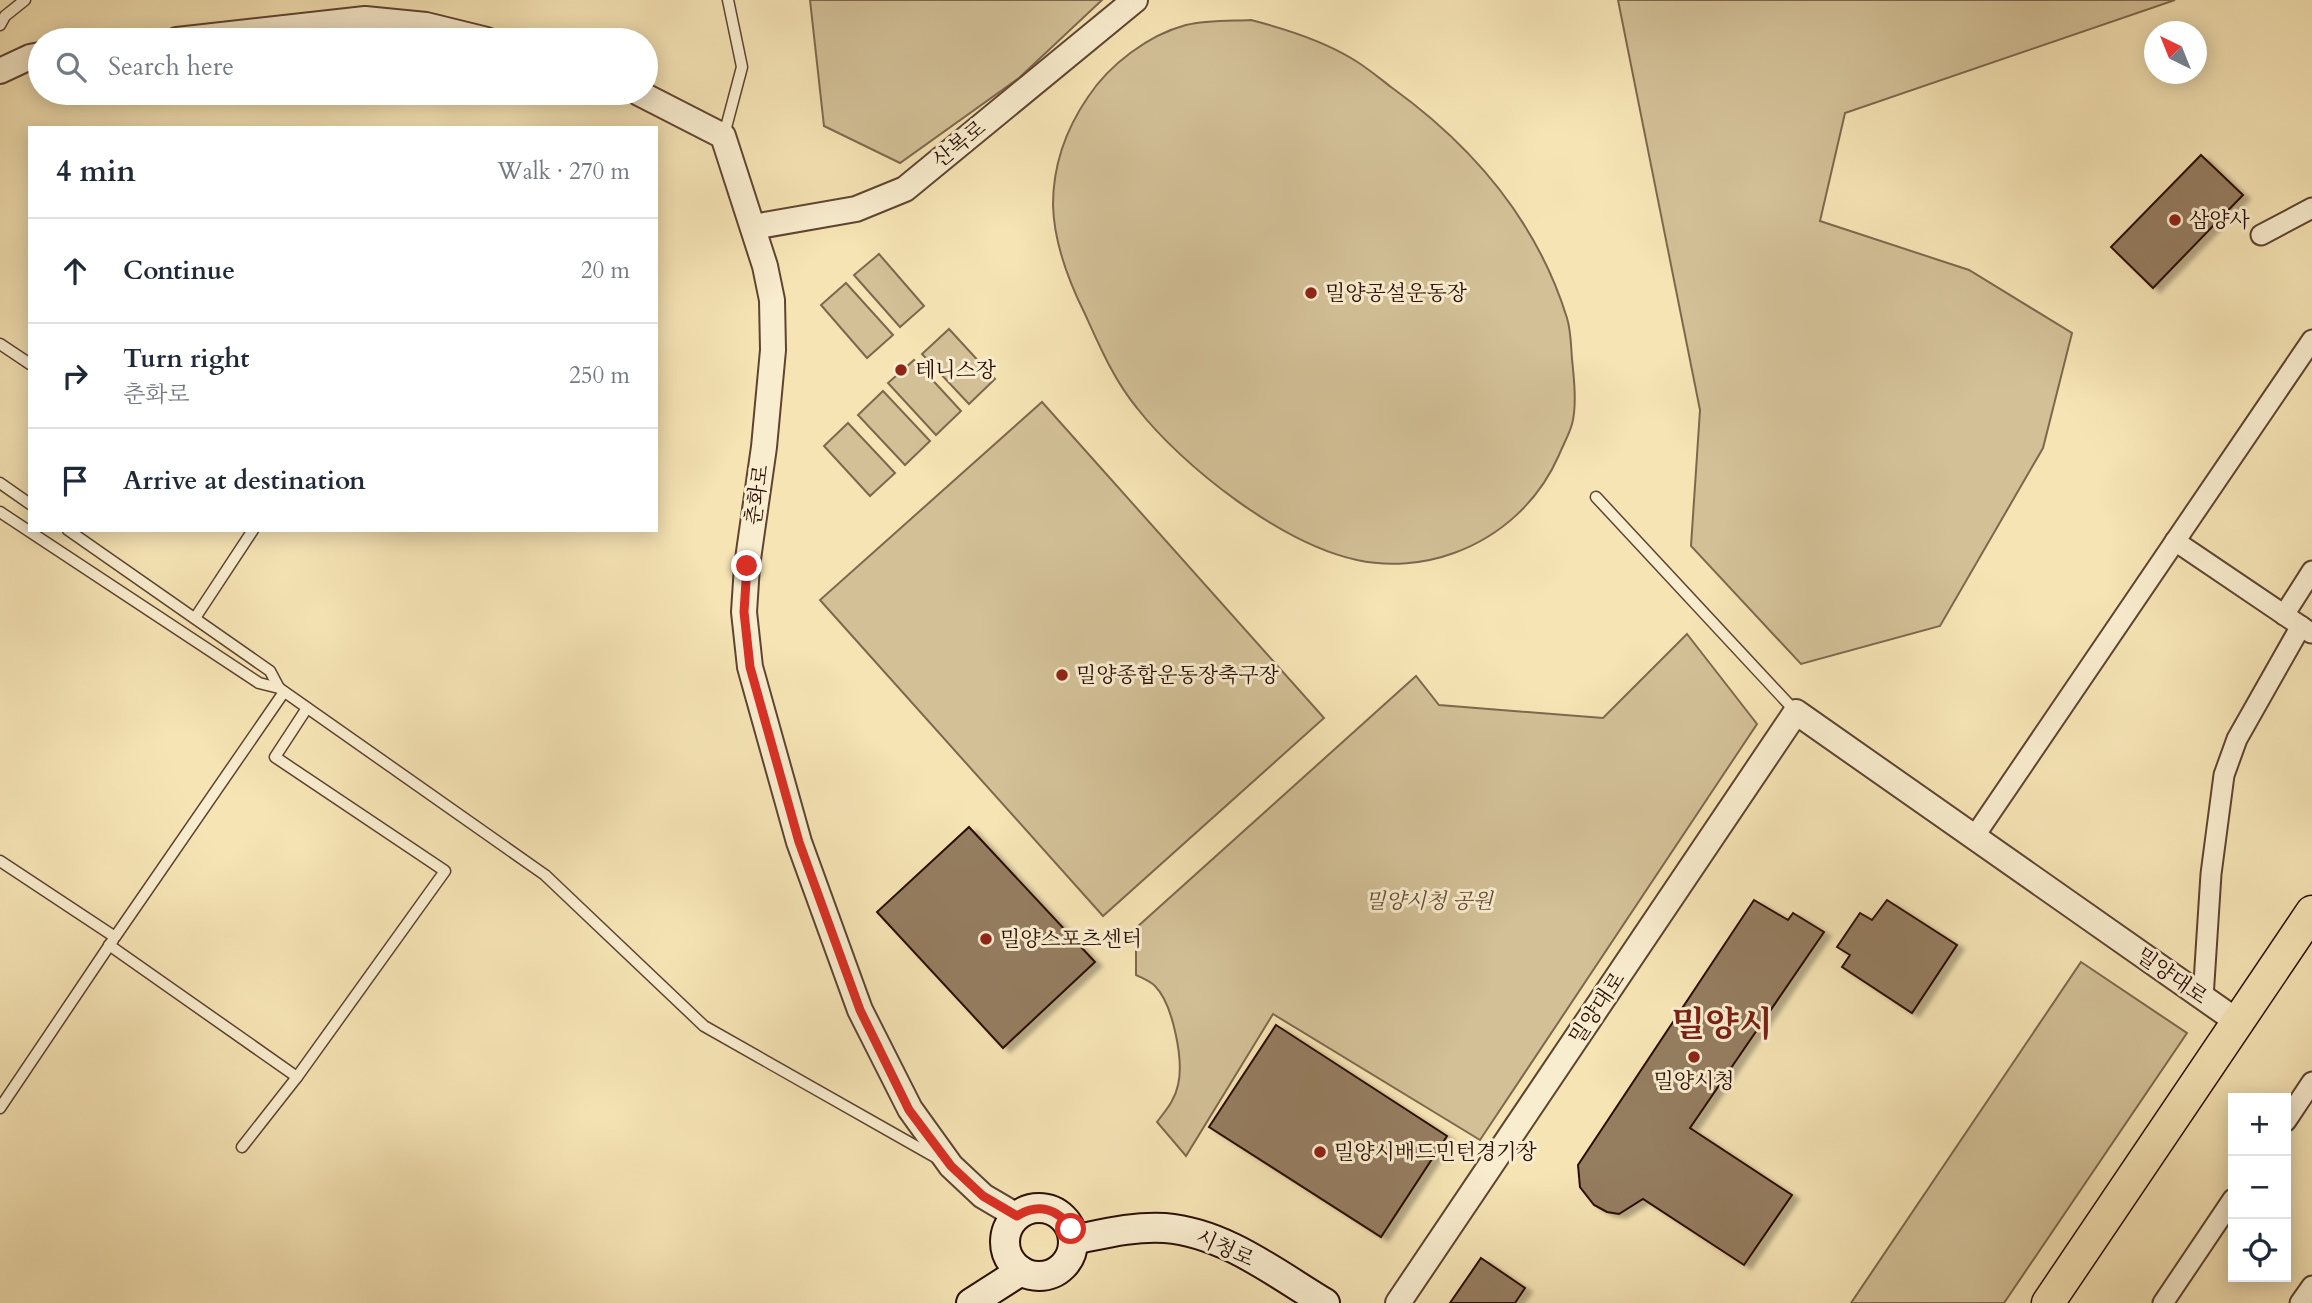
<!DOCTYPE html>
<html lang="en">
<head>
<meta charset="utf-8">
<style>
  body { margin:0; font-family:Cardo,"Noto Serif KR",serif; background:#f6f6f7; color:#1f2937 }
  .controls { position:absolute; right:21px; bottom:21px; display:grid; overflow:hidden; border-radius:0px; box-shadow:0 4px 18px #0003 }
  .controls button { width:63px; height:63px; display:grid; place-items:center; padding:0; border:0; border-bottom:2px solid #e0e1e3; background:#fff; color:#1f2937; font:35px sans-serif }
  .compass { position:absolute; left:2144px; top:21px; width:63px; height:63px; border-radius:50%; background:#fff; box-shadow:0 4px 18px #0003; rotate:317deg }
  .stop { position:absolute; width:21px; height:21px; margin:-16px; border:5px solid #d93025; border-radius:50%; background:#fff }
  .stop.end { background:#d93025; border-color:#fff; box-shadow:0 2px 7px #0008 }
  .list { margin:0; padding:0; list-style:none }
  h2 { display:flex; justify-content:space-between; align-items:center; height:91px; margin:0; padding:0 28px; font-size:30px }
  h2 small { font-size:23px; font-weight:400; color:#747a83 }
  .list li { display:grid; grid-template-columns:46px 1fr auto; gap:21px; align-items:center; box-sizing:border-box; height:105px; padding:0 28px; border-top:2px solid #e0e1e3 }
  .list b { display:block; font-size:26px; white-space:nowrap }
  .list p { margin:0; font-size:23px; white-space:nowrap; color:#747a83 }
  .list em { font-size:23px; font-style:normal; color:#747a83 }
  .icon { flex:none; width:38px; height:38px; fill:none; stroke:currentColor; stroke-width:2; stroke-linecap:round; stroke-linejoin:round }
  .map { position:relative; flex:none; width:2312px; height:1303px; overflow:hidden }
  .search { position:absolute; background:#fff; box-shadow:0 4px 18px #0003; left:28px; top:28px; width:630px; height:77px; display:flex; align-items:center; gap:18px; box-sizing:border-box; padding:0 24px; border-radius:38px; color:#747a83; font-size:26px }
  .panel { position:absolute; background:#fff; box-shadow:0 4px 18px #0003; left:28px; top:126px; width:630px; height:406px; border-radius:0px }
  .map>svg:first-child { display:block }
  .green { fill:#d3c097; stroke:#7f674e; stroke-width:2 }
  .building { fill:#957d61; stroke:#2b0e05; stroke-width:2; filter:url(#shadow) }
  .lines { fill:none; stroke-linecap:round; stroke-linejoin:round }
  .service-casing { stroke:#5e4431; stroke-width:13 }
  .minor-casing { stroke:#5e4431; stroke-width:23 }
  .tertiary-casing { stroke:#5e4431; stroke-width:28 }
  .secondary-casing { stroke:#2b0e05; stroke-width:32 }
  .primary-casing { stroke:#2b0e05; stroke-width:35 }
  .service { stroke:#f9edcf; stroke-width:10 }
  .minor { stroke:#f9edcf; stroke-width:19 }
  .tertiary { stroke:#f9edcf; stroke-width:24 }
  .secondary { stroke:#f9edcf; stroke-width:28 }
  .primary { stroke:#f6e4b5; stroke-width:32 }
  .route { stroke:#d93025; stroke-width:9 }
  .poi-dot { fill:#8f2418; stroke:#f9edcf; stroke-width:2.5 }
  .labels { text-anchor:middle; stroke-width:6; stroke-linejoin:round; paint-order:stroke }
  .street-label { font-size:21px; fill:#2b0e05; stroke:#f9edcf }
  .poi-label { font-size:21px; fill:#2b0e05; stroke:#f9edcf; text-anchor:start }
  .park-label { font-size:21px; font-style:italic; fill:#664c38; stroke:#f9edcf }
  .town-label { font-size:35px; font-weight:bold; fill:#7a1f14; stroke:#f9edcf }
</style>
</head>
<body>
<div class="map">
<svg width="2312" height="1303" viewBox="0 0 2312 1303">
  <defs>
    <filter id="shadow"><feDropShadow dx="7" dy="4" stdDeviation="2" flood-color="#0004"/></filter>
  </defs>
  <rect width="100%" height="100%" fill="#f6e4b5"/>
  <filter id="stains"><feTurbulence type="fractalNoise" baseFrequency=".00286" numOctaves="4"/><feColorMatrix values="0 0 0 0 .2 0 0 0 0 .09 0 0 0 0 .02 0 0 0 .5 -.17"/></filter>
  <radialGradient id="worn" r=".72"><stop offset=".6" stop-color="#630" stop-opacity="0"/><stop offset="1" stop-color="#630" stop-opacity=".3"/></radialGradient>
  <g class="green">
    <path d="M810,0H1102L1019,78L900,163L824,126Z"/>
    <path d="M1618,0H2175L1845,113L1820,221L1969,270L2072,333L2043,448L1940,626L1801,664L1691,546L1700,410Z"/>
    <path d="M1251,20C1286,29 1321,40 1351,58C1365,66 1378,77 1391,87C1473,146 1537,221 1567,318C1571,331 1571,346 1572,359C1574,378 1577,406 1572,424C1569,435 1563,445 1559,455C1539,501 1501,536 1454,553C1424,564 1389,567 1357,560C1282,544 1183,467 1137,408C1114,380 1100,347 1085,314C1068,280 1054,243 1053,205C1053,166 1066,129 1088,97C1109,65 1148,35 1186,25C1207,20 1230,21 1251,20Z"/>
    <path d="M879,254L924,306L900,327L854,275Z"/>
    <path d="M846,283L893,335L867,358L821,305Z"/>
    <path d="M949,329L995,379L969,404L922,354Z"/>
    <path d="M914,360L961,411L936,435L888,383Z"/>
    <path d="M883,391L930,441L905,465L858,415Z"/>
    <path d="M1042,402L1324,718L1103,916L820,600Z"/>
    <path d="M848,423L895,473L870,496L824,446Z"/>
    <path d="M1687,634L1757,724L1480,1140L1273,1014L1186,1156L1157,1122C1166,1110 1175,1100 1178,1085C1184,1061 1173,1004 1155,986C1150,981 1142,978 1136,975V928L1416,676L1439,705L1603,718Z"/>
    <path d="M2081,962L2187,1033L2004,1303H1851Z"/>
  </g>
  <g class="building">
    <path d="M2201,155L2243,195L2153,288L2111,247Z"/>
    <path d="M969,827L1095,962L1003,1048L877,912Z"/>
    <path d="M1754,900L1788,920L1793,913L1824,932L1690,1128L1792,1195L1744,1265L1643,1199L1619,1214L1607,1212L1594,1205L1580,1187L1578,1165Z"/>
    <path d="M1887,900L1957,945L1912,1013L1842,967L1850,955L1837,947L1860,913L1872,920Z"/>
    <path d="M1276,1025L1447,1136L1381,1237L1209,1127Z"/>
    <path d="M1481,1258L1525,1288L1515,1303H1450Z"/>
  </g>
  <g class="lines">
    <defs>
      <g id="service">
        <path d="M0,25L5,16L25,0"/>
        <path d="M724,135L742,67L728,0"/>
        <path d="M0,344L30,364"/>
        <path d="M0,483L30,504"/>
        <path d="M1596,497L1796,712"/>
        <path d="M0,512L259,683L279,688L545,875L704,1026L935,1157"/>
        <path d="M68,530L270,671L279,688"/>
        <path d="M195,618L253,530"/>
        <path d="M0,861L115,937L284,692"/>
        <path d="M109,945L297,1077L445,871L275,757L307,708"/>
        <path d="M0,1108L113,940"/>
        <path d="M242,1147L297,1077"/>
      </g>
      <g id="minor">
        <path d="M2261,235L2312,208"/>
        <path d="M2175,541L2311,633"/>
        <path d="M2284,615L2312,571"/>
        <path d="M1974,837L2312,340"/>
        <path d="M2203,998L2211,874L2224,775L2237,739L2301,626"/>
        <path d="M2286,1121L2312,1082"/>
        <path d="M2163,1303L2233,1199"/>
        <path d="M2300,1303L2312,1286"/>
      </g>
      <g id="tertiary">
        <path d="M177,40L365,19L426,25L487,40"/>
        <path d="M0,71L30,57L40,55"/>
        <path d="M639,93L723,136L765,266L772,300L773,350L764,447L747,566L744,612L750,667L799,842L860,1010L910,1109L951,1166L983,1196L1017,1216"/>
        <path d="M753,227L856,209L905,189L1135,0"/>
        <path d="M1398,1303L1796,712L2238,1022"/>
      </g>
      <g id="secondary">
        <circle cx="1039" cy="1242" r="34"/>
        <path d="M1073,1240C1103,1234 1134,1226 1165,1228C1225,1233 1275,1273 1325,1303"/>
        <path d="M971,1303L1021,1271"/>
      </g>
      <path id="primary" d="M2048,1303L2312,912"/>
    </defs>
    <use href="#service" class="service-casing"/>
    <use href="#minor" class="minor-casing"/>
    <use href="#tertiary" class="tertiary-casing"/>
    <use href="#secondary" class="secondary-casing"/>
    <use href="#primary" class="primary-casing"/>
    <use href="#service" class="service"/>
    <use href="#minor" class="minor"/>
    <use href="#tertiary" class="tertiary"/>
    <use href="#secondary" class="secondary"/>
    <use href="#primary" class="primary"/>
  </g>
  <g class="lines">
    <path class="route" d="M747,566L744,612L750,667L799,842L860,1010L909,1110L951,1166L983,1196L1017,1216C1038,1203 1058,1208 1071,1229"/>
  </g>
  <g class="poi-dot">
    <circle cx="2175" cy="220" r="7"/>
    <circle cx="1311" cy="293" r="7"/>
    <circle cx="901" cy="370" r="7"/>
    <circle cx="1062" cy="675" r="7"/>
    <circle cx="986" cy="939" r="7"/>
    <circle cx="1694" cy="1057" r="7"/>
    <circle cx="1320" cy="1152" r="7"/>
  </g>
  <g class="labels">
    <g class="street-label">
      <text transform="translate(959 144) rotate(-39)" y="7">산복로</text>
      <text transform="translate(757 495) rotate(-82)" y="7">춘화로</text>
      <text transform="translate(2172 976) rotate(35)" y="7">밀양대로</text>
      <text transform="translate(1597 1008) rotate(-56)" y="7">밀양대로</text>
      <text transform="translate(1225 1248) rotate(24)" y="7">시청로</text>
    </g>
    <g class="poi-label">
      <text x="2189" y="227">삼양사</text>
      <text x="1325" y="300">밀양공설운동장</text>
      <text x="915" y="377">테니스장</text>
      <text x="1076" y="682">밀양종합운동장축구장</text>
      <text x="1000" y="946">밀양스포츠센터</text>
      <text x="1694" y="1088" text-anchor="middle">밀양시청</text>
      <text x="1334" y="1159">밀양시배드민턴경기장</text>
    </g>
    <g class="park-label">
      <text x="1429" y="908">밀양시청 공원</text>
    </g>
    <g class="town-label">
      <text x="1722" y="1036">밀양시</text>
    </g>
  </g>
  <rect width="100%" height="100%" filter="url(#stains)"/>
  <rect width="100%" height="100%" fill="url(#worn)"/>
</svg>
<div class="controls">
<button>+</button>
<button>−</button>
<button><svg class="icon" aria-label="locate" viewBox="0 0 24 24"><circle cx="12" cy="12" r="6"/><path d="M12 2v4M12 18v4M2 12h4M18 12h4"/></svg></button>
</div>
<svg class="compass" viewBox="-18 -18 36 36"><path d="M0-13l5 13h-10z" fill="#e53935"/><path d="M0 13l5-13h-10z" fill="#747a83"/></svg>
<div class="stop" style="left:1071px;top:1229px"></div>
<div class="stop end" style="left:747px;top:566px"></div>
<div class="search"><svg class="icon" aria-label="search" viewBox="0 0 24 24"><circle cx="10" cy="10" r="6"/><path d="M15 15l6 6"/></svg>Search here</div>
<section class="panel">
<h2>4 min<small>Walk · 270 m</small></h2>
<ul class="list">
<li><svg class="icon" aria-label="ahead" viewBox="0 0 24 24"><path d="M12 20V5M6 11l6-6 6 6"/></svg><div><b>Continue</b></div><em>20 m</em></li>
<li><svg class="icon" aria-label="right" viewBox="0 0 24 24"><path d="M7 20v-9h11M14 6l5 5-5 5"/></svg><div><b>Turn right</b><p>춘화로</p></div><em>250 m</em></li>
<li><svg class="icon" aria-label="arrive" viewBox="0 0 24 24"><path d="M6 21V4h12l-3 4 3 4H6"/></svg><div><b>Arrive at destination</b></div></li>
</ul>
</section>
</div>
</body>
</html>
